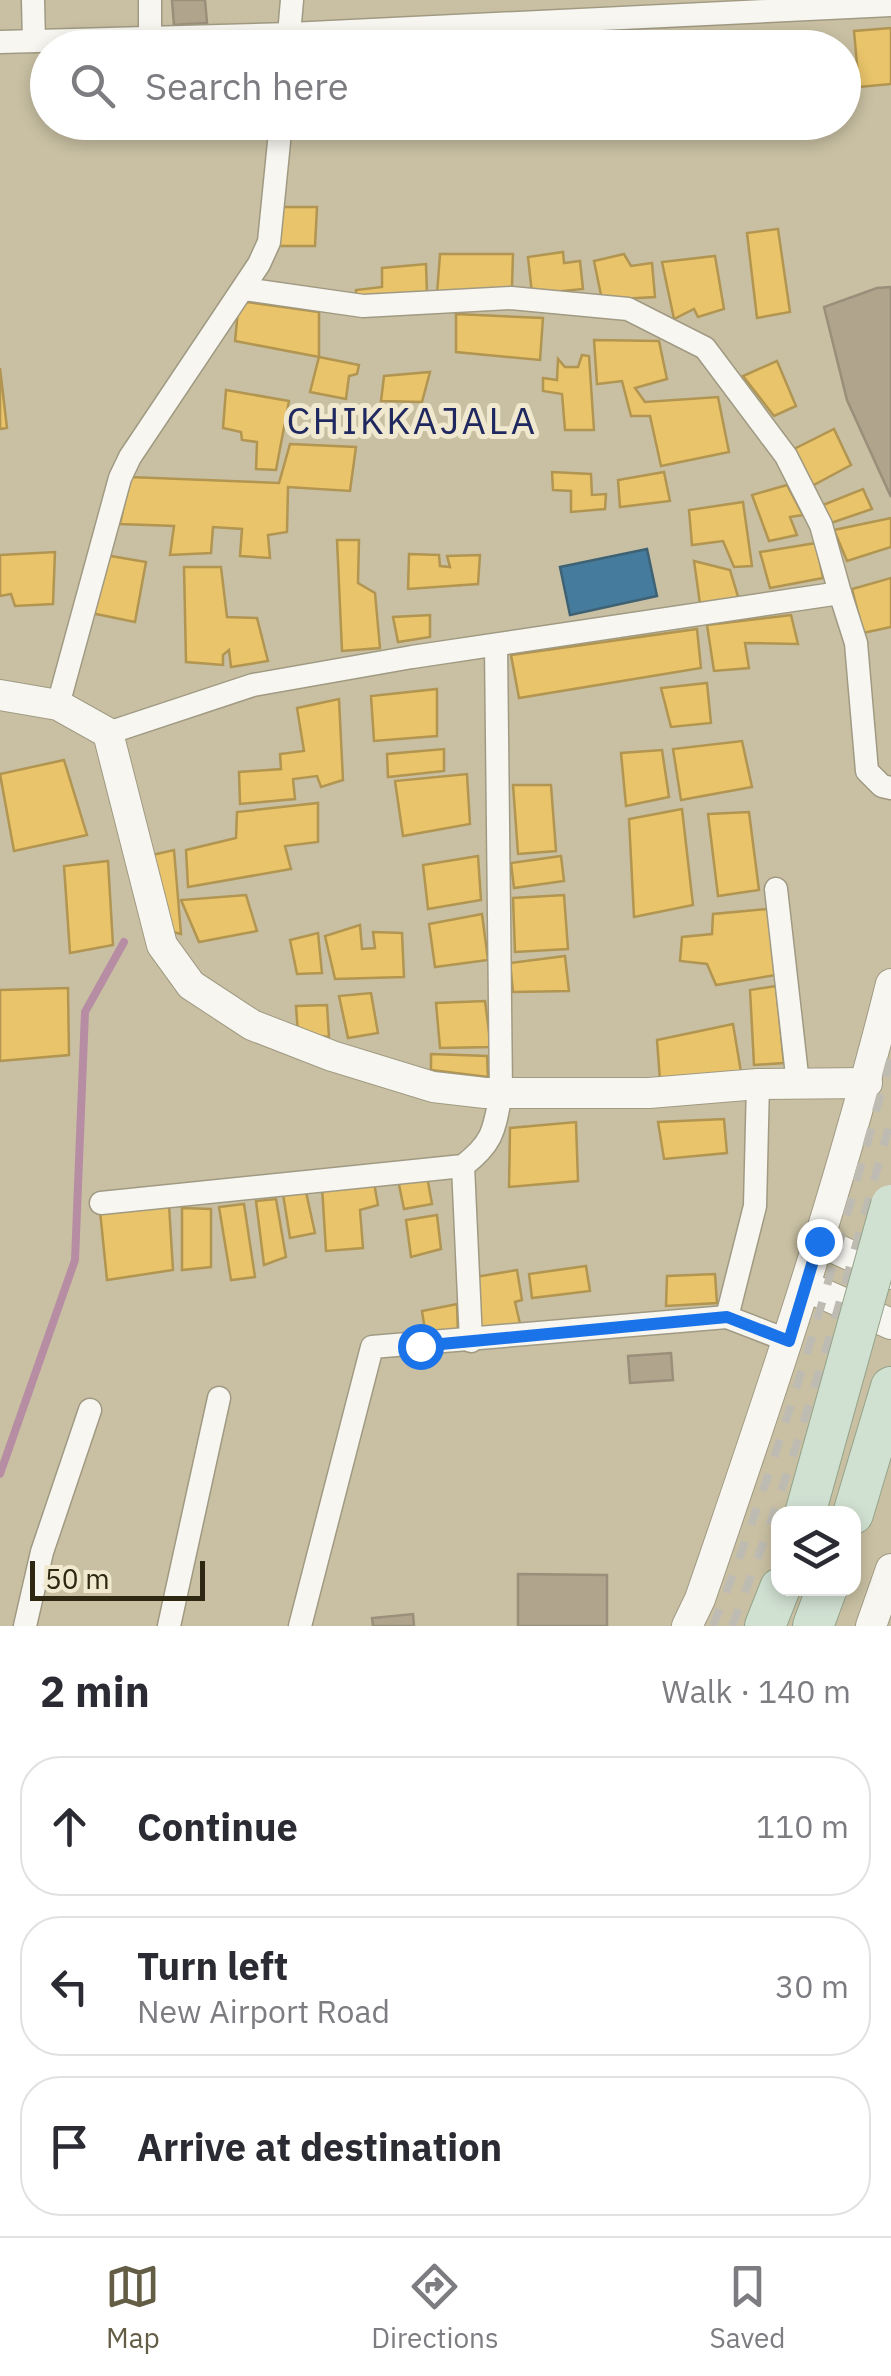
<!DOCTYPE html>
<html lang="en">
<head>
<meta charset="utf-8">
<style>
  body { margin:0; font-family:"IBM Plex Sans",sans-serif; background:#f2f2f3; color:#2b2b33 }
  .controls { position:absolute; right:30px; bottom:30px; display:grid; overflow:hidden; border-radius:20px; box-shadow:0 5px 15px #0003 }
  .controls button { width:90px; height:90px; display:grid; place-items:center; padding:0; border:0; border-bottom:2px solid #e1e1e2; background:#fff; color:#2b2b33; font:50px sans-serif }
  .scale { position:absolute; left:30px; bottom:25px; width:175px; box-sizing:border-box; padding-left:10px; border:5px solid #2e2813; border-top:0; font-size:28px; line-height:35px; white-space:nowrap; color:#2e2813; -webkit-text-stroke:8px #f0e9cf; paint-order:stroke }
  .stop { position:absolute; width:30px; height:30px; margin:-22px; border:8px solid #1a73e8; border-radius:50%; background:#fff }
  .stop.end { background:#1a73e8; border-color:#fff; box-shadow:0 2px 10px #0008 }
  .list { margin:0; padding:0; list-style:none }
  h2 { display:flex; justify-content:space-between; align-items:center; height:130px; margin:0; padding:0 40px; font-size:42px }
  h2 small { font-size:32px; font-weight:400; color:#7c7c81 }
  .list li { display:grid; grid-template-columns:65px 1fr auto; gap:30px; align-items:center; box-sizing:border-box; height:140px; margin:0 20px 20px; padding:0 20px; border:2px solid #e1e1e2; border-radius:40px }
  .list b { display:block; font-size:38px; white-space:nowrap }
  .list p { margin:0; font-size:32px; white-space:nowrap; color:#7c7c81 }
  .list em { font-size:32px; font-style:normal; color:#7c7c81 }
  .icon { flex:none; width:55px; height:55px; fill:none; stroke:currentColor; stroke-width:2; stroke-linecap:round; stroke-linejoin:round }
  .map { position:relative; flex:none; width:891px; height:1626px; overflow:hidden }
  .search { position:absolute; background:#fff; box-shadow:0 5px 15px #0003; left:30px; right:30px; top:30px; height:110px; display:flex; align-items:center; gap:25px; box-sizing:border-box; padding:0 35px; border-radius:55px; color:#7c7c81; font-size:38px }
  .sheet { height:610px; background:#fff }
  nav { display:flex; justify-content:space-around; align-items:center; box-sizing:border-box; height:140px; border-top:2px solid #e1e1e2; background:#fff; font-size:28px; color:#7c7c81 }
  nav a { display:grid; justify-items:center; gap:5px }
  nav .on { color:#645d45 }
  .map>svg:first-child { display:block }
  .homes { fill:#e9c46a; stroke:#b19550; stroke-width:2.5 }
  .public { fill:#457b9d; stroke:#3e6274; stroke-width:2.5 }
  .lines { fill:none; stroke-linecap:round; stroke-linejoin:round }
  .stream { stroke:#b78da4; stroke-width:8 }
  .building { fill:#b1a48c; stroke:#998f7a; stroke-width:2.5 }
  .street-casing { stroke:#a09a83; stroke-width:25 }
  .secondary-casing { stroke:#a09a83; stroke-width:32 }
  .highway-casing { stroke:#95a389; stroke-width:42 }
  .street { stroke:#f7f6f1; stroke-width:22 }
  .secondary { stroke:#f7f6f1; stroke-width:30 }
  .highway { stroke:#d0e0d1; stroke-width:40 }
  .rail { stroke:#bebbb3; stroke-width:8; stroke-dasharray:18 18; stroke-linecap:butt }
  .highway-bridge-casing { stroke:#95a389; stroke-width:42; stroke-linecap:butt }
  .highway-bridge { stroke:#d0e0d1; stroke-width:40 }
  .route { stroke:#1a73e8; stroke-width:12 }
  .labels { text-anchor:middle; stroke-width:10; stroke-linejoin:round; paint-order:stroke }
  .quarter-label { font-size:38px; letter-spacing:2.5px; fill:#202860; stroke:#f0e9cf }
</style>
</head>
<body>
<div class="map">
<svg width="891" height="1626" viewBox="0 0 891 1626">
  <rect width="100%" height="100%" fill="#c9c0a3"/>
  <g class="homes">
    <path d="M891,28V84L859,87L854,31Z"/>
    <path d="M280,207H317L315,246H276Z"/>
    <path d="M778,229L790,312L757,318L747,233Z"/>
    <path d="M563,252L564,263L580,261L583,289L532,294L528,257Z"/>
    <path d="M440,254H513L512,287L437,294Z"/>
    <path d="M624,254L631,266L652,263L655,297L602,300L594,261Z"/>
    <path d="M715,256L724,309L698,317L694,309L674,319L662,262Z"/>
    <path d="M426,264L427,294L356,299V290L382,287V268Z"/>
    <path d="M239,301L319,312V357L235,341Z"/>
    <path d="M456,314L543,318L540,360L456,352Z"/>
    <path d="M594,340L659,341L667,379L635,388L645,402L718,397L729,452L661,466L650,416H631L622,381L597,384Z"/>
    <path d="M582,355L589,356L594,430H565L562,394L543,391V378L557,380L558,359L565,367H578Z"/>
    <path d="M319,357L359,365L357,374L349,376L346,399L310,392Z"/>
    <path d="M777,361L796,406L774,416L743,376Z"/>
    <path d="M0,368L7,428L0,429Z"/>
    <path d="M430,372L422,402L381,401L384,376Z"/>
    <path d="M226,390L289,401L276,470L256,469L257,442L242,440L241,432L223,428Z"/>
    <path d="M834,429L851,465L810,487L794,449Z"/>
    <path d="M290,444L356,447L350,491L288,487L287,532L268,535L270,558L240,556L242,529L213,527L211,553L170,555L174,526L120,524L130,477L279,483Z"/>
    <path d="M552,472L591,474L592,495L606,494L605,509L571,512V491L553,490Z"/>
    <path d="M664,472L670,501L620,507L618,480Z"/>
    <path d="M787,485L803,515L790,517L797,535L769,541L752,495Z"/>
    <path d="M863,489L872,509L831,523L823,505Z"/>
    <path d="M743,502L752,566L734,567L723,541L692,545L689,510Z"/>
    <path d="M891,518V547L847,561L834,530Z"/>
    <path d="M337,540H359L358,583L375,593L380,648L342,651Z"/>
    <path d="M816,543L823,578L770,588L760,552Z"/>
    <path d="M55,552L53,604L15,606L11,594L0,596V555Z"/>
    <path d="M409,554L439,555L440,566L450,567L447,556L480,555L478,584L408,589Z"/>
    <path d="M105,555L146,562L135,622L91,613Z"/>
    <path d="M694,561L730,570L739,600L700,604Z"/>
    <path d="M184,567H221L227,617L257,618L268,661L231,667L229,650L223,655V665L186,662Z"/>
    <path d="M891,578V627L863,633L852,589Z"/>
    <path d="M430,615V637L398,642L393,617Z"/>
    <path d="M791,615L798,644L745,643L749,668L714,671L707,625Z"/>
    <path d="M697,629L701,668L519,698L511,655Z"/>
    <path d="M707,683L711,723L671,727L661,688Z"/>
    <path d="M437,689V736L374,741L371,696Z"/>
    <path d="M339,699L343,780L321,787L317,776L293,779L295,799L240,804L239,772L281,769L280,754L304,751L297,708Z"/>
    <path d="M742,741L752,787L681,800L673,749Z"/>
    <path d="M444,749V771L388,777L387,754Z"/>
    <path d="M662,750L669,797L626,806L621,753Z"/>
    <path d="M64,760L87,835L14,851L0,774Z"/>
    <path d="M467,774L470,824L403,836L395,781Z"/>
    <path d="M513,785H551L556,851L518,854Z"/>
    <path d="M318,803V842L285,846L291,869L188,887L186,850L236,838L237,812Z"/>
    <path d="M682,809L693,905L634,917L629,819Z"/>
    <path d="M749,812L759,890L718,896L708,814Z"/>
    <path d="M174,850L181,934L169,931L148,856Z"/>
    <path d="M478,856L481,900L428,909L423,865Z"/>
    <path d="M561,856L564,881L514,888L511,863Z"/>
    <path d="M108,861L113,945L70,953L64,866Z"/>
    <path d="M246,895L257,931L199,942L181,900Z"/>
    <path d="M564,895L568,949L515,952L513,898Z"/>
    <path d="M768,909L776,975L716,985L707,964L680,961L682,937L712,934L713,914Z"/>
    <path d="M482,914L488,960L435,967L429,924Z"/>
    <path d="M360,925L362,949L375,948L373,932L402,933L404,977L335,979L325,936Z"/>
    <path d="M318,933L322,973L297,974L290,940Z"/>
    <path d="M565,956L569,991L513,992L510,963Z"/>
    <path d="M776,986L784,1063L754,1065L750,990Z"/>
    <path d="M68,988L69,1055L0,1061V990Z"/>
    <path d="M371,993L378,1033L348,1038L339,996Z"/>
    <path d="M485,1001L491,1047L440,1048L436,1003Z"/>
    <path d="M327,1005L329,1037L298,1034L296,1006Z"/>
    <path d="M733,1024L741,1072L660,1080L657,1040Z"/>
    <path d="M431,1054L487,1056L488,1077L431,1070Z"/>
    <path d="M724,1119L727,1153L664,1159L658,1122Z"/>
    <path d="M576,1122L578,1181L509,1187L510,1128Z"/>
    <path d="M427,1176L432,1204L404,1209L398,1180Z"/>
    <path d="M374,1183L378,1205L360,1210L363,1248L326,1251L322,1187Z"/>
    <path d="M306,1192L315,1233L290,1238L283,1194Z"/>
    <path d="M276,1199L286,1257L264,1265L256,1201Z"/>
    <path d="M244,1204L255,1277L231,1280L219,1207Z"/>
    <path d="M169,1205L173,1270L107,1280L100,1211Z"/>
    <path d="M182,1208L211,1209V1267L182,1270Z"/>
    <path d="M437,1215L441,1249L411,1257L406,1220Z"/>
    <path d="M586,1266L590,1291L532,1298L529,1274Z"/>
    <path d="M517,1270L522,1300L515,1302L521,1328L479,1331L475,1277Z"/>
    <path d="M715,1274L717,1303L666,1306L667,1276Z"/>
    <path d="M457,1304L458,1332L426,1337L422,1311Z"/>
  </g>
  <path class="public" d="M647,549L657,596L570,615L560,567Z"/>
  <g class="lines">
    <path class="stream" d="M0,1474L75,1260L85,1012L124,942"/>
  </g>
  <g class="building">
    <path d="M172,0H205L207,23L174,25Z"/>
    <path d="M891,287V497L847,400L824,307L877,288Z"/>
    <path d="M671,1353L673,1380L630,1383L628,1356Z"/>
    <path d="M518,1574L607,1575V1626H518Z"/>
    <path d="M413,1614L414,1626H373L372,1618Z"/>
  </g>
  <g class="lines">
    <defs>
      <g id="street">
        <path d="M33,0L34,41"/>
        <path d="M150,0V37"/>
        <path d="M0,42L290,34L891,5"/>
        <path d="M288,46L292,0"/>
        <path d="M244,289L363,306L511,298L628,309L705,348L786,456L821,525L840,593"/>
        <path d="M58,705L120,478L130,457L259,264L269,242L281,122"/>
        <path d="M108,733L253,685L412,657L840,593L856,643L867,771L882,786L891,788"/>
        <path d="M776,889L798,1084"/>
        <path d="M463,1166L471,1341"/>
        <path d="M101,1203L463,1166C494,1142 494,1130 501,1093L496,646"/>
        <path d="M727,1317L755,1206L758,1084"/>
        <path d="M25,1626L42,1552L90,1410"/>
        <path d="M169,1626L219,1398"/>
        <path d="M300,1626L372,1347L727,1317L789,1341"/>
      </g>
      <g id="secondary">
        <path d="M0,695L58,705L108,733L162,945L191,985L252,1025L332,1056L433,1087L485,1093H649L758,1084L867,1083"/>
        <path d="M819,1241L891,1274"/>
        <path d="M805,1286L891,1324"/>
        <path d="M687,1626L700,1599C770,1396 839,1192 891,984"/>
        <path d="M871,1626L891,1569"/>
      </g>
      <g id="highway">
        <path d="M853,1514L891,1387"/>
        <path d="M765,1626L780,1588"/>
        <path d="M813,1626L827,1588"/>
      </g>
    </defs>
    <use href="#street" class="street-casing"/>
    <use href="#secondary" class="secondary-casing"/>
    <use href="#highway" class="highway-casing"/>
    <use href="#street" class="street"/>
    <use href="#secondary" class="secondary"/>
    <use href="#highway" class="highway"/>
    <g class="rail">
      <path d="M713,1626C787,1441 838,1248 891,1057"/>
      <path d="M732,1626C797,1461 844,1289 891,1119"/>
    </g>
    <defs>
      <path id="highway-bridge" d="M805,1514L891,1205"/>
    </defs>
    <use href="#highway-bridge" class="highway-bridge-casing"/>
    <use href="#highway-bridge" class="highway-bridge"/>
  </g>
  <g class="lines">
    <path class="route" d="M420,1346L727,1317L789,1341L819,1241"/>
  </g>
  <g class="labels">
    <g class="quarter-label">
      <text x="412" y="434">CHIKKAJALA</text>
    </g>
  </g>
</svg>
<div class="controls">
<button><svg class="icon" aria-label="layers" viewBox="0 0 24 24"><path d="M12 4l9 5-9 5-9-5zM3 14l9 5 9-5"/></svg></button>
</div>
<div class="scale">50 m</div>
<div class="stop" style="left:420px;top:1346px"></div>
<div class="stop end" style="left:819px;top:1241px"></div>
<div class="search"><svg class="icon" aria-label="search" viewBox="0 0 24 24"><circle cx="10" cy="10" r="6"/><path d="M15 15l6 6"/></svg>Search here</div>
</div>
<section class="sheet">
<h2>2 min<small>Walk · 140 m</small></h2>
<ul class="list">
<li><svg class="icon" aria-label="ahead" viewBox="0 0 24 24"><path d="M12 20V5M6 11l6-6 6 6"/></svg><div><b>Continue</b></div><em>110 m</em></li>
<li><svg class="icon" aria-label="left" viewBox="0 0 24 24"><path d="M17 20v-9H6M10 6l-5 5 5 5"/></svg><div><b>Turn left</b><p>New Airport Road</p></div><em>30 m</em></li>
<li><svg class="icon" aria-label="arrive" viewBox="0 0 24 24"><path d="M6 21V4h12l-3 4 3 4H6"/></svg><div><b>Arrive at destination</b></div></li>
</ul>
</section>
<nav>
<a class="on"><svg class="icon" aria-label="map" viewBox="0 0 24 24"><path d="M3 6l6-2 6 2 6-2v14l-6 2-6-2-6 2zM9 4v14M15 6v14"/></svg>Map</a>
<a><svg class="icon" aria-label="directions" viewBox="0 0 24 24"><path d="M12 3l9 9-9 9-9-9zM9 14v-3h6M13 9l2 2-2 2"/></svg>Directions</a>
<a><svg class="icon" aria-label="saved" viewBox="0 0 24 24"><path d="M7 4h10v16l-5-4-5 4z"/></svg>Saved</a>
</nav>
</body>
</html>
